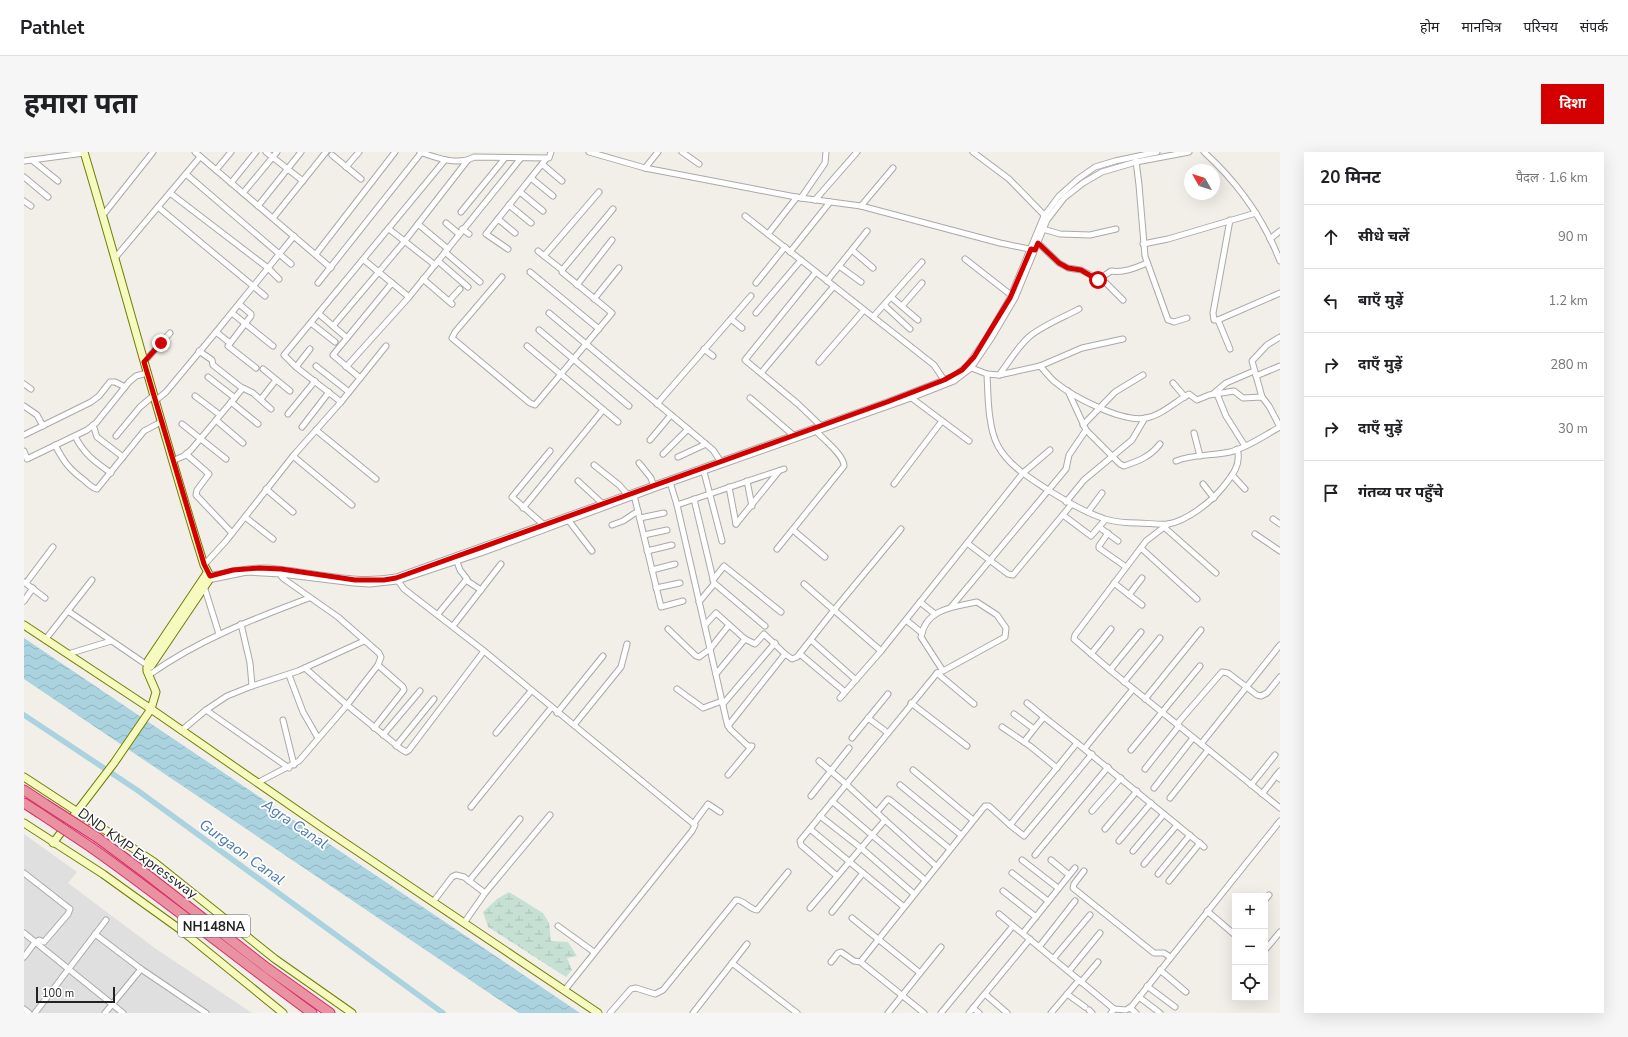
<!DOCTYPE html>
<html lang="hi">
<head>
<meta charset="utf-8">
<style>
  body { margin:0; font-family:"Nunito Sans","Noto Sans Devanagari",sans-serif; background:#f6f6f6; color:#202124 }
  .controls { position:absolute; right:12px; bottom:12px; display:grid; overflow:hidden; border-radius:0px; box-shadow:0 4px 16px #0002 }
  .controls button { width:36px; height:36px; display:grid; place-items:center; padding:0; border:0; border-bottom:1px solid #e0e0e0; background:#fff; color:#202124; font:20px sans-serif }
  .compass { position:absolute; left:1160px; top:12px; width:36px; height:36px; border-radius:50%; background:#fff; box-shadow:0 4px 16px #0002; rotate:309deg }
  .scale { position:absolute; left:12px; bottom:10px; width:79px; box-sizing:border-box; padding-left:4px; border:2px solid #222; border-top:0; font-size:11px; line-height:14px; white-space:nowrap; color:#222; -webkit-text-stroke:3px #fff; paint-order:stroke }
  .stop { position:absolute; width:12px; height:12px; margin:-9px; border:3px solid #d40000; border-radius:50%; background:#fff }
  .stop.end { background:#d40000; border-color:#fff; box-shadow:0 1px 4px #0008 }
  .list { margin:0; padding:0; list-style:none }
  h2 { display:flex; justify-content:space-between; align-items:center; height:52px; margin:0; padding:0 16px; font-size:17px }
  h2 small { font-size:13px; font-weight:400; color:#757577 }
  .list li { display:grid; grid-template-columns:26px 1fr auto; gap:12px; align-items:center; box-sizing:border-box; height:64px; padding:0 16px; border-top:1px solid #e0e0e0 }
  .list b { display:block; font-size:15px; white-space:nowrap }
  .list em { font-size:13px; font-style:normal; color:#757577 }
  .icon { flex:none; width:22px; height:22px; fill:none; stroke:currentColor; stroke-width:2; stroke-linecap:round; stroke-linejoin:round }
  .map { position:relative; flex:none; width:1256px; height:861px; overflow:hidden; border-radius:0px }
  header { display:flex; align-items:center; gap:24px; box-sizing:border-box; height:56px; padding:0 20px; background:#fff; border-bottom:1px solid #e0e0e0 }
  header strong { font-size:19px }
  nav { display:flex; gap:22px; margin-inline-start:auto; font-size:14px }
  .intro { display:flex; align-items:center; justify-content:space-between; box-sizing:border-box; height:96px; padding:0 24px }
  h1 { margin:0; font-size:28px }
  .button { padding:10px 18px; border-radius:0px; background:#d40000; color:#fff; font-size:14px; font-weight:700 }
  main { display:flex; gap:24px; padding:0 24px }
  aside { flex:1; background:#fff; border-radius:0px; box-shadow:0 4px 16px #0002 }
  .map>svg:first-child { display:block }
  .residential { fill:#e0dfdf }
  .wetland { fill:url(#wetland-marsh) }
  .water { fill:url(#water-waves) }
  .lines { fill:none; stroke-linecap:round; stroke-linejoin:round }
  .canal { stroke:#aad3df; stroke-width:5.5 }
  .street-casing { stroke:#a9a9a9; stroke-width:7 }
  .secondary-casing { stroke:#707d05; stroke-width:9 }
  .highway-casing { stroke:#dc2a67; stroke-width:11 }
  .street { stroke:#fff; stroke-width:5 }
  .secondary { stroke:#f7fabf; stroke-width:7 }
  .highway { stroke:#e892a2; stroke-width:9 }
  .highway-bridge-casing { stroke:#dc2a67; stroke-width:11; stroke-linecap:butt }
  .highway-bridge { stroke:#e892a2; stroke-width:9 }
  .route { stroke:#d40000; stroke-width:5 }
  .labels { text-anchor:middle; stroke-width:3.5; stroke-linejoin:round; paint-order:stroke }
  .shield { fill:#fff; stroke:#646464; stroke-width:1 }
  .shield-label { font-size:13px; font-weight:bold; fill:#222 }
  .street-label { font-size:14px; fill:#222; stroke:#fff }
  .water-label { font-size:15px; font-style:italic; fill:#4a7aab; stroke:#fff }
</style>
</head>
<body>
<header>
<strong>Pathlet</strong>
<nav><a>होम</a><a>मानचित्र</a><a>परिचय</a><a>संपर्क</a></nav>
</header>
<div class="intro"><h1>हमारा पता</h1><a class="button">दिशा</a></div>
<main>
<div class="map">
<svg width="1256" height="861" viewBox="0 0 1256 861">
  <defs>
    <pattern id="wetland-marsh" width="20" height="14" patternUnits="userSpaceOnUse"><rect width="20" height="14" fill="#c6e0d4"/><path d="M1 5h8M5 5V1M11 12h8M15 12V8" fill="none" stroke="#aac0b6"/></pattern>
    <pattern id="water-waves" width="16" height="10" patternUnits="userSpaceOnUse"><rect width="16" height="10" fill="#aad3df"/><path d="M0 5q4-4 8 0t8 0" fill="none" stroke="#92b5bf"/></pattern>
  </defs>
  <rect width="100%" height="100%" fill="#f2efe9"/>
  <path class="residential" d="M0,682L53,720L44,731L132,797L228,861H0Z"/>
  <path class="wetland" d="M485,740L519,761L525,771L527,789L544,790L553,804L543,806L548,818L542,825L464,775L459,760L473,747Z"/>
  <path class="water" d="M0,486L556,861H495L0,527Z"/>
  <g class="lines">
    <path class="canal" d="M0,563L113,638L419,861"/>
    <defs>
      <g id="street">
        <path d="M171,0L307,116"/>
        <path d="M242,0L279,29"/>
        <path d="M396,0C412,6 435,14 450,5L525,6L527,0"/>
        <path d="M565,0L621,16L777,46L837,54L976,91L1010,98"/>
        <path d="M658,0L675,12"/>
        <path d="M949,0L985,27L1023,66"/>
        <path d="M1180,0C1213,30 1240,68 1256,109"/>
        <path d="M308,3L337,27"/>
        <path d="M8,8L34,29"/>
        <path d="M0,9L60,1"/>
        <path d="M1112,9L1115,33L1121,104L1144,168L1150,170L1163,166"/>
        <path d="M518,12L538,29"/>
        <path d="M322,15L335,0"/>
        <path d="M621,16L634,0"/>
        <path d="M192,18L207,0"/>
        <path d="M162,22L267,112"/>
        <path d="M0,25L24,45"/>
        <path d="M507,26L529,44"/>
        <path d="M207,31L232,0"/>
        <path d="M496,40L519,59"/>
        <path d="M146,41L244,116L255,127"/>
        <path d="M219,41L253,0"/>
        <path d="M777,46L801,11L802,0"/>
        <path d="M791,48L833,0"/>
        <path d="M0,49L7,54"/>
        <path d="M485,53L507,71"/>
        <path d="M234,54L277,0"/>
        <path d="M837,54L869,16"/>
        <path d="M134,55L241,144"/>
        <path d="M437,60L481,6"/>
        <path d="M79,63L129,0"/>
        <path d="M721,64L910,213L920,228"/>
        <path d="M249,66L302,0"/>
        <path d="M474,67L491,81"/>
        <path d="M1206,68L1189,161L1190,168H1194L1256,141"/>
        <path d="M422,71L435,82"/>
        <path d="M394,72L424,97"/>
        <path d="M365,77L411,113"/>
        <path d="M438,77L445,82"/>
        <path d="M1019,77L1036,82L1066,83L1092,77"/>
        <path d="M744,82L773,45"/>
        <path d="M1246,87L1256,79"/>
        <path d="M1014,91L1035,111L1044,116L1057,118L1082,131L1099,148"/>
        <path d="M1119,92L1144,87L1232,61"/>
        <path d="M484,97L462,82L522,7"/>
        <path d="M828,98L849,116"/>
        <path d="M514,99L538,118"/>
        <path d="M421,100L456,130"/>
        <path d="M766,100L806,50"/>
        <path d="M292,102L371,0"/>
        <path d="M520,104L575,40"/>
        <path d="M91,106L176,5"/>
        <path d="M941,107L987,143"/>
        <path d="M340,108L385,145"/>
        <path d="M414,109L444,135"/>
        <path d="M815,114L837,130"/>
        <path d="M506,120L575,177"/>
        <path d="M792,120L721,208L774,252L797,274"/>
        <path d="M478,125L431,180L428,186L506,251L511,253L588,161L538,120L539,117L589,57"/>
        <path d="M399,127L428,152"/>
        <path d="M1074,128L1087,119C1100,121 1111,116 1123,111"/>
        <path d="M803,129L843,79"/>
        <path d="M294,131L397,1"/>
        <path d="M732,131L761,95"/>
        <path d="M553,133L588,88"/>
        <path d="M867,145L894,168"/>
        <path d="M570,147L595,116"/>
        <path d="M425,149L436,137"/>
        <path d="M215,152L227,162V164L204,194L232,216"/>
        <path d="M860,153L886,177"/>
        <path d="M878,154L898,131"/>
        <path d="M208,161L249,194"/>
        <path d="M525,161L689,298L697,310"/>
        <path d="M732,161L777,108"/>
        <path d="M295,162L323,186"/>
        <path d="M849,165L898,110"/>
        <path d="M707,167L718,176"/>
        <path d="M1194,168L1206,197"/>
        <path d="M287,171L311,190"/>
        <path d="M309,174L380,90L443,9"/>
        <path d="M515,178L605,254"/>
        <path d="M192,180L206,191"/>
        <path d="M503,194L594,270"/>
        <path d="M680,197L689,204"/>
        <path d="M175,199L188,208L189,213L218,236"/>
        <path d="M120,210L146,181"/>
        <path d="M795,210L840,158"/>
        <path d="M292,214L325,240"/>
        <path d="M1016,214C1021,219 1026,226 1031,230C1049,245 1099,271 1122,266C1138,263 1151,250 1165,242L1173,248L1185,243L1210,239L1219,246L1238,245L1245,254L1256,275"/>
        <path d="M272,215L286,197"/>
        <path d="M322,215L385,145L497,6"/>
        <path d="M945,215L963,222C964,244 964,276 974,294C985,314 1006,326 1024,338C1042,349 1060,360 1081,367C1091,370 1103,371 1114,371C1123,371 1135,373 1144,372C1163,369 1188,349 1199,335C1208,324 1218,312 1213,297"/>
        <path d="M239,217L266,239"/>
        <path d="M737,221L810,134"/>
        <path d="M963,222L975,223L1016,214L1058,196L1099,187"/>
        <path d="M975,223C985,210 994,194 1006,184C1020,173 1038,166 1055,157"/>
        <path d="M1232,224L1256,214"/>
        <path d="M184,225L211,246"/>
        <path d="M336,226L309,203L368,131"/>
        <path d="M1149,231L1161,245"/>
        <path d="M0,232L7,237"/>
        <path d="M1044,239L1062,278L1096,312L1100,314C1114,309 1126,305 1136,292"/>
        <path d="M1189,242L1202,231L1230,219"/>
        <path d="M1193,242L1202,264L1221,294"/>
        <path d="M171,244L196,263"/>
        <path d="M885,244L945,289"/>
        <path d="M1238,245L1228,209L1243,193L1256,185"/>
        <path d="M726,246L769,283"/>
        <path d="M237,247L252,228"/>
        <path d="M131,249L142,240L192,180L270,84"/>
        <path d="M207,250L234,272"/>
        <path d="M317,250L272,215L260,203L421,8"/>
        <path d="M633,252L727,144"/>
        <path d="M0,254L13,263L19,274"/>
        <path d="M264,262L291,229"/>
        <path d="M192,268L219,291"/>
        <path d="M158,272L202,307"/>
        <path d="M69,273L73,285L99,305"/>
        <path d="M1059,273L1091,240L1119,223"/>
        <path d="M278,275L305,240"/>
        <path d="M292,278L352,327"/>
        <path d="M1170,281L1176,304"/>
        <path d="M0,283L67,250L75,244L86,230H91L101,235"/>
        <path d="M51,284C59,301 71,310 87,321"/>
        <path d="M92,284L116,255L129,244"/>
        <path d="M626,288L647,263"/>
        <path d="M31,293C40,310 45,317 60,328C64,332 68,336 73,337L120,279L137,270"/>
        <path d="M0,299L3,307L63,278L72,271L105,230L112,224L123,221"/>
        <path d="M162,302L185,322L173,338L172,343L208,381"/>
        <path d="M639,302L664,277"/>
        <path d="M269,304L328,353"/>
        <path d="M654,305L682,292"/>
        <path d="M148,309L160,304L167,298L219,236L229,241L247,257"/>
        <path d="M1152,309C1169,302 1188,304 1206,300C1223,296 1241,283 1256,275"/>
        <path d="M615,311L627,326L630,335"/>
        <path d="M570,313L595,333L603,342"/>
        <path d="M680,320L698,389"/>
        <path d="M1208,323L1221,337"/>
        <path d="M554,329L580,353"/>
        <path d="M723,329L728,354"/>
        <path d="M646,330L653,353L703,571L706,577L724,594H728L704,623"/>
        <path d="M870,332L918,269"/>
        <path d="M1179,332L1190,346"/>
        <path d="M705,335L712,372"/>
        <path d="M242,337L269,360"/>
        <path d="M610,343L637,455L659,449"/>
        <path d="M670,347L690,431L741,474"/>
        <path d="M1042,350L1060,328L1108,288L1121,266"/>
        <path d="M653,353L760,317"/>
        <path d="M499,356L579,258"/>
        <path d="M1064,360L1078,341"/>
        <path d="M1039,363L1067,384L1081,368"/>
        <path d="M221,365L249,387"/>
        <path d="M616,366L640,361"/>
        <path d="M1249,367L1256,372"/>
        <path d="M545,369L568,399"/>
        <path d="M712,372L755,319"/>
        <path d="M1144,372L1122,389L1051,483L1050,487L1086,518L1256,656"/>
        <path d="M520,373L488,345L526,299"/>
        <path d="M588,373L599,369L614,359"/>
        <path d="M1075,375L1094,389"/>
        <path d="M1140,375L1192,421"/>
        <path d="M769,378L801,405"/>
        <path d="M1084,381L1075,394V396L1102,415"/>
        <path d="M1231,382L1256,399"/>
        <path d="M620,383L643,378"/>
        <path d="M943,391L984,422L989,423L1047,353"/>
        <path d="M1117,396L1173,447"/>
        <path d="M753,397L820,314C820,303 800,288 793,280"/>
        <path d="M623,399L648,393"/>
        <path d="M432,407L436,418L443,427"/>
        <path d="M180,413L202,389L269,304L317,250L362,194"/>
        <path d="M628,418L651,412"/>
        <path d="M182,424C203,421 222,415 243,416C286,419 329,433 372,425L863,250L920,228L932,223L944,213L962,187L986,146L1020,64L1035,44L1054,27L1071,15L1091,9L1133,0"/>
        <path d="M372,426L380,437L460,499L671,673L668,679L540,839"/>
        <path d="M184,428L223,420L257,422L330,431L346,432L373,429L457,401L632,336L887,246L930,229L947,216L968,185L991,146L1023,68L1040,46L1059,31L1078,20L1112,10L1165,0"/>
        <path d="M689,428L700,414L757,460"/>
        <path d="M0,430L21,446"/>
        <path d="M2,431L29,395"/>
        <path d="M1090,431L1118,453"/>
        <path d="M780,432L857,499"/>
        <path d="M180,434L195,482"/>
        <path d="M632,436L656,431"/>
        <path d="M1105,443L1118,426"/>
        <path d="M0,449L9,436"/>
        <path d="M675,450L690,432"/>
        <path d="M896,450L911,462"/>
        <path d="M927,455L1042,317L1045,303L1062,278"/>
        <path d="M44,459L123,513"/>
        <path d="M414,462L442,428L457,438"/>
        <path d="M882,468L898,481"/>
        <path d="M217,472L226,511L228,534"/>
        <path d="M681,473L692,461L721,487"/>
        <path d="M429,474L477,412"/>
        <path d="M644,477L672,504L675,505L686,497L705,473"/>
        <path d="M21,488L68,428"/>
        <path d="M787,488L832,528"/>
        <path d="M44,502L87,489"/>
        <path d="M761,502L768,507L773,505L810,458L877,377"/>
        <path d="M776,502L821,540"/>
        <path d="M1067,502L1087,477"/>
        <path d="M281,516L323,553L377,597L382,600L385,598L460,499"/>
        <path d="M1086,518L1117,480"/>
        <path d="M913,521L950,552"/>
        <path d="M692,522L721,487L731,492L740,482L761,502L704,574"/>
        <path d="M125,523C174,488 229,467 285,446"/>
        <path d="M265,523L279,560L294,586"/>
        <path d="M1100,530L1136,486"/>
        <path d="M653,537L679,556L698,549"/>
        <path d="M816,546L857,499L999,321L1026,298"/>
        <path d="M1121,547L1177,478"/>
        <path d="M887,551L943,594"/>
        <path d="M1003,551L1020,565"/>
        <path d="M699,552L751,491"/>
        <path d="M182,558L265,616"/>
        <path d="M533,561L579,504"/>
        <path d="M990,562L1010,577L1000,590"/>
        <path d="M844,566L864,581"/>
        <path d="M259,568L270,613"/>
        <path d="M1153,572L1198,520L1204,521L1233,543L1237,544L1243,541L1256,525"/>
        <path d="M550,573L597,515L603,492"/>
        <path d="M978,575L1006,594L1033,616"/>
        <path d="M350,576L380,538L379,535L354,513"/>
        <path d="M1010,577L1020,565L1053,591"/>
        <path d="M157,579L182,558L203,544L228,534L274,519L340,489"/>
        <path d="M472,581L507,539"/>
        <path d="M359,583L396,539"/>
        <path d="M828,586L864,542"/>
        <path d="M1177,592L1256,493"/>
        <path d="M372,594L410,547"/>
        <path d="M1061,596L1109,537"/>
        <path d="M1107,598L1176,514"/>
        <path d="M795,609L822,632L861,668"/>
        <path d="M1121,617L1155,574"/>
        <path d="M889,618L949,668"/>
        <path d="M1252,624L1256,619"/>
        <path d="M233,631L275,609L323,553L354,513L357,505L355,501L314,465L260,427L257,424V420"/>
        <path d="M876,633L937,683"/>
        <path d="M1227,633L1251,603"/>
        <path d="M1130,636L1169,586"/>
        <path d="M1238,642L1252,624L1256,627"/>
        <path d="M787,644L825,596"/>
        <path d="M1146,646L1184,598"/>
        <path d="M808,649L901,728"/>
        <path d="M447,655L527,556"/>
        <path d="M1068,659L1097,626"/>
        <path d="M853,660L864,647L866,648L926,697"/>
        <path d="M796,664L837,696L890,742"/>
        <path d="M670,671L684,652L696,660"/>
        <path d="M986,673L1000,684L1068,602"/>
        <path d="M786,677L880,755"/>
        <path d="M1081,677L1113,639"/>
        <path d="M1095,689L1127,651"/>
        <path d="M1109,699L1140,662"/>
        <path d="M1011,703L1084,615"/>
        <path d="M998,708L1034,736"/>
        <path d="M1027,708L1045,723"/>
        <path d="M1120,712L1153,673"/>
        <path d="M1060,719L1050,732L1049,736L1130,801H1140L1146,805"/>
        <path d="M0,721L46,757L44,762L20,790L15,788L12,791"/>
        <path d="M988,721L1024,749"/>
        <path d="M1134,722L1166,683"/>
        <path d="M813,724L777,693L776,689L913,521L919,519L981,485L982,476L973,463L953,450C930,455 902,456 897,485L919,519"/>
        <path d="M445,729L496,667"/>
        <path d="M1145,729L1176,691"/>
        <path d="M979,739L1012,765"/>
        <path d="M1241,748L1245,743"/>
        <path d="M409,750L428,725L432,723L440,725L461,741"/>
        <path d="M786,756L861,668L912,714"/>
        <path d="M1183,759L1211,783"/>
        <path d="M808,760L839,721"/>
        <path d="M975,762L1090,857"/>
        <path d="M828,766L896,821"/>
        <path d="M440,771L461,741L526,663"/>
        <path d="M534,774L570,800"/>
        <path d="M0,781L99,861"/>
        <path d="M999,781L1051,716"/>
        <path d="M71,782L117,817L182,861"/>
        <path d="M1015,795L1051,749"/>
        <path d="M1241,798L1256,780"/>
        <path d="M0,805L9,793"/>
        <path d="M1029,807L1066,763"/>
        <path d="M807,810L814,801L817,800L830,809L837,810"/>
        <path d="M708,811L773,861"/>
        <path d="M1136,818L1162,840"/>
        <path d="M1045,819L1076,781"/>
        <path d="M1057,830L1074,810"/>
        <path d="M1123,834L1151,855"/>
        <path d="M961,842L983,861"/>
        <path d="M1043,842L1061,855"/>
        <path d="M1115,845L1136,861"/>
        <path d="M949,856L955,861"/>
        <path d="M1106,856L1112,861"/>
        <path d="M0,857L5,861"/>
        <path d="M1065,858L1068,861"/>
        <path d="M11,861L82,768"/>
        <path d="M81,861L117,817"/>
        <path d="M586,861L607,837L612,836L631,842L639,838L712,748C720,748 725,757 733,758L764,720"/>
        <path d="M669,861L723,792"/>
        <path d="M864,861L917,795"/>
        <path d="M900,861L839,812L837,810L838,808L961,654H965L986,673L1053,591L1180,695"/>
        <path d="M917,861L989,774"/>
        <path d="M945,861L1006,787"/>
        <path d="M1027,861L1055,828"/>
        <path d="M1087,861L1090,857L1102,858L1108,854L1256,669"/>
      </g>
      <g id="secondary">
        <path d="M60,0C101,137 137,276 180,413L186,424L185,428L127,514L123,516"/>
        <path d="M0,473L127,557L299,676L574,861"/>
        <path d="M0,625L130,710L251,807L328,861"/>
        <path d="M0,671L79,722L157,778L259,861"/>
        <path d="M29,691L90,611L127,557L132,540L123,519L124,509L183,421"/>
      </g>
      <g id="highway">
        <path d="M0,638L21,652"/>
        <path d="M0,651L14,660"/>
        <path d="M74,686L121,721L243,816L306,861"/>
        <path d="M68,696C143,749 214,807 288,861"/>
      </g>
    </defs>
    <use href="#street" class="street-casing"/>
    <use href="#secondary" class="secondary-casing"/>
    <use href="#highway" class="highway-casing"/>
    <use href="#street" class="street"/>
    <use href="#secondary" class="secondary"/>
    <use href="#highway" class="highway"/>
    <defs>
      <g id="highway-bridge">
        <path d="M21,652L74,686"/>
        <path d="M14,660L68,696"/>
      </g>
    </defs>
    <use href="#highway-bridge" class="highway-bridge-casing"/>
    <use href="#highway-bridge" class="highway-bridge"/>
  </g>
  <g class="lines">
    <path class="route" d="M137,191L120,210L180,412L186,424L209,418L235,416L257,417L331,428H360L372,426L863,250L920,228L938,218L950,205L986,146L1007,97L1011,98L1014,91L1035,111L1044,116L1057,118L1074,128"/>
  </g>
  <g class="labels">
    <rect class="shield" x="154" y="763" width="72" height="22" rx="3"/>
    <g class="shield-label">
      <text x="190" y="779">NH148NA</text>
    </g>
    <g class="street-label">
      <text transform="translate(114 701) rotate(36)" y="5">DND KMP Expressway</text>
    </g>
    <g class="water-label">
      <text transform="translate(271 672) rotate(34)" y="5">Agra Canal</text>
      <text transform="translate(218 700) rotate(36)" y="5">Gurgaon Canal</text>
    </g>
  </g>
</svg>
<div class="controls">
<button>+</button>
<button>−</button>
<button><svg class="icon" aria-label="locate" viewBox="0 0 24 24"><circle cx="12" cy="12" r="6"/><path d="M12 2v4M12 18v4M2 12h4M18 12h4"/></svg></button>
</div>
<svg class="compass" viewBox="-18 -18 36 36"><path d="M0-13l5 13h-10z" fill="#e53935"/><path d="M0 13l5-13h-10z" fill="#757577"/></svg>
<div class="scale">100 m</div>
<div class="stop" style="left:1074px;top:128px"></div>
<div class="stop end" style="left:137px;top:191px"></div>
</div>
<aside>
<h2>20 मिनट<small>पैदल · 1.6 km</small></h2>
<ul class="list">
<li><svg class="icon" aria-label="ahead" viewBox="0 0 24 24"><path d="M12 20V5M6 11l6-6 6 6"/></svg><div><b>सीधे चलें</b></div><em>90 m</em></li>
<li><svg class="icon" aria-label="left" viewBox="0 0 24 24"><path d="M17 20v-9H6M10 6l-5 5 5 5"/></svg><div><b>बाएँ मुड़ें</b></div><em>1.2 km</em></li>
<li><svg class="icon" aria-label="right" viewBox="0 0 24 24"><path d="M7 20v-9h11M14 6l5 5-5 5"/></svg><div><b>दाएँ मुड़ें</b></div><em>280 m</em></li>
<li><svg class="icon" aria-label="right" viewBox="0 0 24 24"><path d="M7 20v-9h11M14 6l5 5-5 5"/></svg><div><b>दाएँ मुड़ें</b></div><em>30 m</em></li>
<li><svg class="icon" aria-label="arrive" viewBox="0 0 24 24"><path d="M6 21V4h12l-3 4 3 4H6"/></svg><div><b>गंतव्य पर पहुँचे</b></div></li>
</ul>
</aside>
</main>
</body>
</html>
